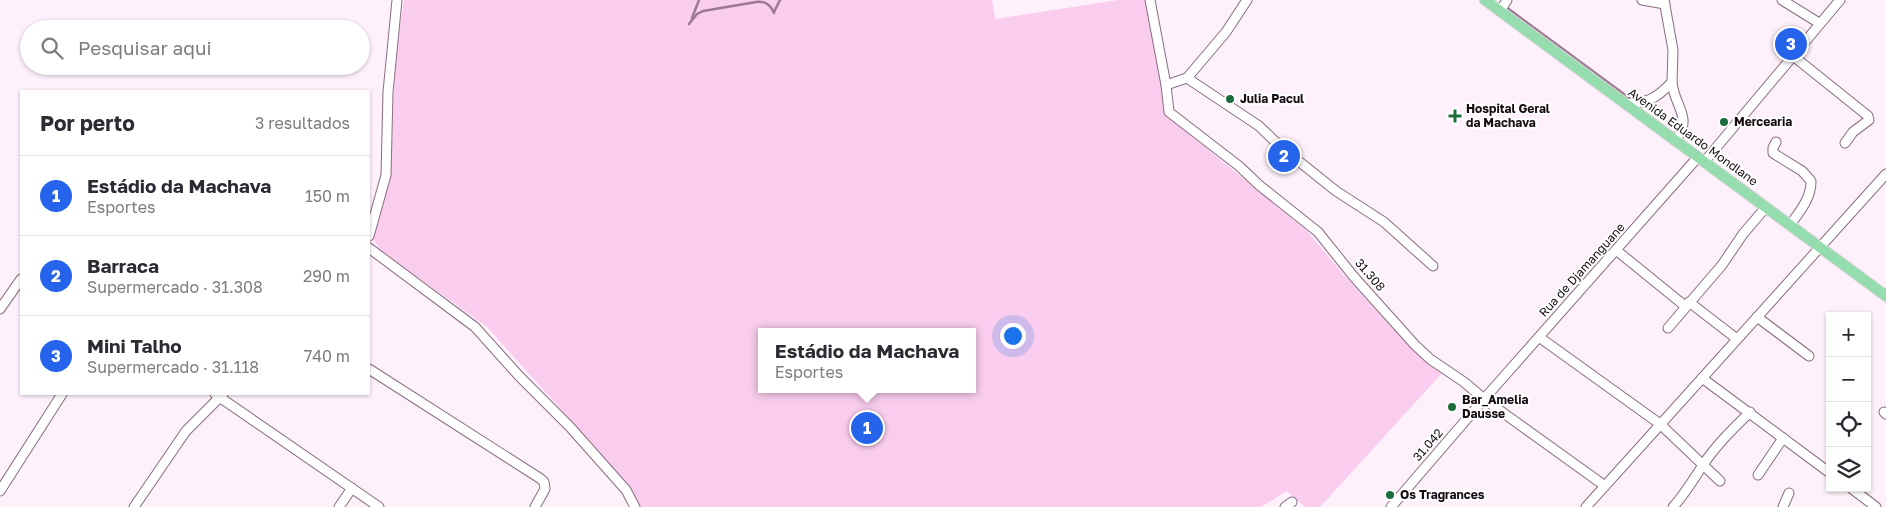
<!DOCTYPE html>
<html lang="pt">
<head>
<meta charset="utf-8">
<style>
  body { margin:0; font-family:"Golos Text",sans-serif; background:#f2f2f3; color:#2b2b33 }
  .controls { position:absolute; right:15px; bottom:15px; display:grid; overflow:hidden; border-radius:0px; box-shadow:0 1px 4px #0004 }
  .controls button { width:45px; height:45px; display:grid; place-items:center; padding:0; border:0; border-bottom:1px solid #e1e1e2; background:#fff; color:#2b2b33; font:25px sans-serif }
  .you { position:absolute; left:1012px; top:335px; width:18px; height:18px; margin:-12px; border:4px solid #fff; border-radius:50%; background:#1a73e8; box-shadow:0 0 0 8px #1a73e833 }
  .badge { display:grid; place-items:center; width:32px; height:32px; border-radius:50%; background:#2563eb; color:#fff; font-size:16px; font-weight:700 }
  .pin { position:absolute; translate:-50% -50%; border:2px solid #fff; box-shadow:0 1px 5px #0006 }
  .popup { position:absolute; left:758px; top:328px; width:218px; height:65px; box-sizing:border-box; display:grid; place-content:center; border-radius:0px; background:#fff; filter:drop-shadow(0 1px 4px #0005); font-size:16px; white-space:nowrap; color:#7c7c81 }
  .popup b { font-size:19px; color:#2b2b33 }
  .popup::after { content:''; position:absolute; left:50%; top:100%; margin-left:-10px; border:10px solid transparent; border-top-color:#fff }
  .list { margin:0; padding:0; list-style:none }
  h2 { display:flex; justify-content:space-between; align-items:center; height:65px; margin:0; padding:0 20px; font-size:21px }
  h2 small { font-size:16px; font-weight:400; color:#7c7c81 }
  .list li { display:grid; grid-template-columns:32px 1fr auto; gap:15px; align-items:center; box-sizing:border-box; height:80px; padding:0 20px; border-top:1px solid #e1e1e2 }
  .list b { display:block; font-size:19px; white-space:nowrap }
  .list p { margin:0; font-size:16px; white-space:nowrap; color:#7c7c81 }
  .list em { font-size:16px; font-style:normal; color:#7c7c81 }
  .icon { flex:none; width:28px; height:28px; fill:none; stroke:currentColor; stroke-width:2; stroke-linecap:round; stroke-linejoin:round }
  .map { position:relative; flex:none; width:1886px; height:507px; overflow:hidden }
  .search { position:absolute; background:#fff; box-shadow:0 1px 4px #0004; left:20px; top:20px; width:350px; height:55px; display:flex; align-items:center; gap:12px; box-sizing:border-box; padding:0 18px; border-radius:28px; color:#7c7c81; font-size:19px }
  .panel { position:absolute; background:#fff; box-shadow:0 1px 4px #0004; left:20px; top:90px; width:350px; height:305px; border-radius:0px }
  .map>svg:first-child { display:block }
  .green { fill:#facced; fill-rule:evenodd }
  .lines { fill:none; stroke-linecap:round; stroke-linejoin:round }
  .stream { stroke:#9c7893; stroke-width:2.5 }
  .minor-casing { stroke:#896c81; stroke-width:11 }
  .major-casing { stroke:#d5d3d5; stroke-width:12 }
  .minor { stroke:#fff; stroke-width:9 }
  .major { stroke:#95ddae; stroke-width:10 }
  .poi-dot { fill:#1d6c3b; stroke:#fff; stroke-width:2 }
  .labels { text-anchor:middle; stroke-width:4; stroke-linejoin:round; paint-order:stroke }
  .poi-label { font-size:12px; font-weight:bold; fill:#160c14; stroke:#fff; text-anchor:start }
  .street-label { font-size:12px; fill:#160c14; stroke:#fff }
</style>
</head>
<body>
<div class="map">
<svg width="1886" height="507" viewBox="0 0 1886 507">
  <rect width="100%" height="100%" fill="#fff1fb"/>
  <path class="green" d="M404,0H992L995,19L1118,0H1146L1178,125L1308,232L1342,273L1407,344L1442,373L1320,507H1305L1287,491L1261,507H638L624,480L487,327L380,250L372,237L391,171L395,60ZM762,332H972V389H762Z"/>
  <g class="lines">
    <g class="stream">
      <path d="M1506,7L1632,100"/>
      <path d="M774,12L780,0"/>
      <path d="M692,18L699,0"/>
      <path d="M689,24L697,14L703,11L756,2C765,1 770,4 774,13"/>
    </g>
    <defs>
      <g id="minor">
        <path d="M1150,0L1166,85L1169,112L1239,166L1259,185L1318,232L1354,277L1415,345L1430,359L1464,382L1484,399L1605,486"/>
        <path d="M1642,0L1665,4"/>
        <path d="M1782,0L1819,23"/>
        <path d="M1500,11L1507,0"/>
        <path d="M1792,55L1868,116L1869,120L1853,132L1845,143"/>
        <path d="M1187,78L1259,126L1281,147L1336,191L1384,222L1433,266"/>
        <path d="M1672,82C1674,107 1694,117 1675,141"/>
        <path d="M1166,85L1187,78L1226,32L1247,0"/>
        <path d="M1626,104C1648,103 1657,98 1672,82L1673,50L1664,0"/>
        <path d="M1776,142L1773,148V153L1802,171L1811,181C1811,199 1800,211 1790,225"/>
        <path d="M1705,161L1840,0"/>
        <path d="M369,236L386,175L388,92L397,0"/>
        <path d="M369,248L475,327L519,376L570,427L626,490L635,507"/>
        <path d="M1616,250L1685,306"/>
        <path d="M1689,302L1737,339"/>
        <path d="M0,309L21,279"/>
        <path d="M1757,317L1809,356"/>
        <path d="M1668,328L1722,265L1743,234L1766,207"/>
        <path d="M1539,337L1660,424L1720,481"/>
        <path d="M369,369L541,479L544,482L545,489L535,507"/>
        <path d="M1702,378L1830,473"/>
        <path d="M215,394L379,507"/>
        <path d="M1884,412L1886,414"/>
        <path d="M1758,475L1783,438"/>
        <path d="M1851,488L1876,507"/>
        <path d="M0,491L62,394"/>
        <path d="M134,507L186,431L223,394"/>
        <path d="M339,507L352,488"/>
        <path d="M1285,507L1292,502"/>
        <path d="M1391,507L1484,399L1698,157"/>
        <path d="M1586,507L1886,174"/>
        <path d="M1673,507C1685,494 1693,480 1703,465C1716,445 1733,429 1750,412"/>
        <path d="M1783,507L1789,493"/>
      </g>
      <path id="major" d="M1485,0L1886,296"/>
    </defs>
    <use href="#minor" class="minor-casing"/>
    <use href="#major" class="major-casing"/>
    <use href="#minor" class="minor"/>
    <use href="#major" class="major"/>
  </g>
  <g class="poi-dot">
    <circle cx="1230" cy="99" r="5"/>
    <path d="M1452.5 108.5h5v5h5v5h-5v5h-5v-5h-5v-5h5z"/>
    <circle cx="1724" cy="122" r="5"/>
    <circle cx="1452" cy="407" r="5"/>
    <circle cx="1390" cy="495" r="5"/>
  </g>
  <g class="labels">
    <g class="poi-label">
      <text x="1240" y="103">Julia Pacul</text>
      <text x="1466" y="113">Hospital Geral<tspan x="1466" dy="14">da Machava</tspan></text>
      <text x="1734" y="126">Mercearia</text>
      <text x="1462" y="404">Bar_Amelia<tspan x="1462" dy="14">Dausse</tspan></text>
      <text x="1400" y="499">Os Tragrances</text>
    </g>
    <g class="street-label">
      <text transform="translate(1693 137) rotate(36)" y="4">Avenida Eduardo Mondlane</text>
      <text transform="translate(1582 270) rotate(-48)" y="4">Rua de Djamanguane</text>
      <text transform="translate(1370 275) rotate(49)" y="4">31.308</text>
      <text transform="translate(1428 445) rotate(-49)" y="4">31.042</text>
    </g>
  </g>
</svg>
<div class="controls">
<button>+</button>
<button>−</button>
<button><svg class="icon" aria-label="locate" viewBox="0 0 24 24"><circle cx="12" cy="12" r="6"/><path d="M12 2v4M12 18v4M2 12h4M18 12h4"/></svg></button>
<button><svg class="icon" aria-label="layers" viewBox="0 0 24 24"><path d="M12 4l9 5-9 5-9-5zM3 14l9 5 9-5"/></svg></button>
</div>
<div class="you"></div>
<div class="pin badge" style="left:867px;top:428px">1</div>
<div class="popup"><b>Estádio da Machava</b>Esportes</div>
<div class="pin badge" style="left:1284px;top:156px">2</div>
<div class="pin badge" style="left:1791px;top:44px">3</div>
<div class="search"><svg class="icon" aria-label="search" viewBox="0 0 24 24"><circle cx="10" cy="10" r="6"/><path d="M15 15l6 6"/></svg>Pesquisar aqui</div>
<section class="panel">
<h2>Por perto<small>3 resultados</small></h2>
<ul class="list">
<li><span class="badge">1</span><div><b>Estádio da Machava</b><p>Esportes</p></div><em>150 m</em></li>
<li><span class="badge">2</span><div><b>Barraca</b><p>Supermercado · 31.308</p></div><em>290 m</em></li>
<li><span class="badge">3</span><div><b>Mini Talho</b><p>Supermercado · 31.118</p></div><em>740 m</em></li>
</ul>
</section>
</div>
</body>
</html>
